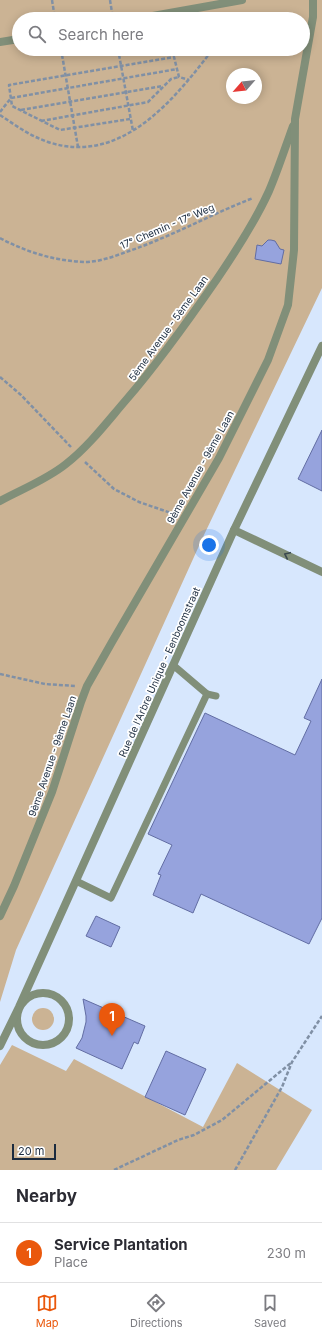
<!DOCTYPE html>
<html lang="en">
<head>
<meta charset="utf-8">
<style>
  body { margin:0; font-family:Inter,sans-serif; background:#f7f7f7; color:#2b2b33 }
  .compass { position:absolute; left:226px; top:68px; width:36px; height:36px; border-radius:50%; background:#fff; box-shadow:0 2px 10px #0003; rotate:242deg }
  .scale { position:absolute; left:12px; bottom:10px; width:44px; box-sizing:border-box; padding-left:4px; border:2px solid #1b2b3f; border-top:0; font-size:11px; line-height:14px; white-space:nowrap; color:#1b2b3f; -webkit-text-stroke:3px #fff; paint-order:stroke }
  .you { position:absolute; left:209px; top:545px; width:14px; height:14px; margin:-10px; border:3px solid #fff; border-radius:50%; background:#1a73e8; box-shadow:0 0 0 6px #1a73e833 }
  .badge { display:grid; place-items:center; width:26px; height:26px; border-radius:50%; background:#ea580c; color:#fff; font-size:13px; font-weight:700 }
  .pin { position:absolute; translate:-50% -33px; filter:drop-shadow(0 1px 2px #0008) }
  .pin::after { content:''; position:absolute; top:21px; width:14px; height:12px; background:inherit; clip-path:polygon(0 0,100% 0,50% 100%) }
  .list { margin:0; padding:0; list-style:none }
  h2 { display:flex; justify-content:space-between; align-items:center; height:52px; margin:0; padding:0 16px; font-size:17px }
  h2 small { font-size:13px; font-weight:400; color:#7c7c81 }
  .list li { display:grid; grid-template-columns:26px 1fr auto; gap:12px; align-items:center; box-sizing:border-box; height:60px; padding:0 16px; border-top:1px solid #e1e1e2 }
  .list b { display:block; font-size:15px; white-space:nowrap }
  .list p { margin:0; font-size:13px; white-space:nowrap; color:#7c7c81 }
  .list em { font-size:13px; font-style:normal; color:#7c7c81 }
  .icon { flex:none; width:22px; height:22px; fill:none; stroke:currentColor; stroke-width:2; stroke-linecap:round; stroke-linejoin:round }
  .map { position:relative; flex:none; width:322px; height:1170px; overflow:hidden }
  .search { position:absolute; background:#fff; box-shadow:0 2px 10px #0003; left:12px; right:12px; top:12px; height:44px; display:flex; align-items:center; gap:10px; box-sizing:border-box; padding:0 14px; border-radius:22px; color:#7c7c81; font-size:15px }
  .sheet { height:112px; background:#fff }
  nav { display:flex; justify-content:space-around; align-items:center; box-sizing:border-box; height:56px; border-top:1px solid #e1e1e2; background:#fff; font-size:11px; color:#7c7c81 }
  nav a { display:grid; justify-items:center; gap:2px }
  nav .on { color:#ea580c }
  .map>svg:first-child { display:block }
  .green { fill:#cbb394; fill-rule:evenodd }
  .building { fill:#96a3dd; stroke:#626da3 }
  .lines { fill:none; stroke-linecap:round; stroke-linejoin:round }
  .path { stroke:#8090a5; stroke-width:2.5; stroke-dasharray:4 2; stroke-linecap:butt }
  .service { stroke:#818f79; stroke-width:7 }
  .pedestrian { stroke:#818f79; stroke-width:8 }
  .minor { stroke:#818f79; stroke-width:8 }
  .oneway { stroke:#3a4950 }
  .labels { text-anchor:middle; stroke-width:3.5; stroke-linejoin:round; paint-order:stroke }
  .street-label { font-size:10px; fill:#1b2b3f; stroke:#fff }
</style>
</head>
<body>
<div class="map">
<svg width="322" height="1170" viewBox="0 0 322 1170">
  <rect width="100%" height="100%" fill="#d7e7fd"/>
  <g class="green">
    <path d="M0,0H322V288L203,537L16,950L0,1002ZM19,19H303V49H19ZM232,74H256V98H232Z"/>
    <circle cx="43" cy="1019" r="11"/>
    <path d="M12,1045L66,1071L74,1059L203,1127L237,1063L312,1110L276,1170H0V1065Z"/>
  </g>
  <g class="building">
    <path d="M268,240H271L275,241L280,249L284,250L281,264L255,259L257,245L262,246Z"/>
    <path d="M322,430V491L298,479Z"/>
    <path d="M322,679V918L309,944L201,894L193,913L153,895L161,875L158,874L172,845L148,834L205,713L295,755L311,721L304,718Z"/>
    <path d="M96,916L120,927L111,947L86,936Z"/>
    <path d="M83,999L145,1026L138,1044L134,1042L122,1069L76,1048L82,1038L86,1022V1016Z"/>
    <path d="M166,1051L206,1069L185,1115L145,1097Z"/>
  </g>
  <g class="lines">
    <g class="path">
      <path d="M52,0L55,19"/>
      <path d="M110,0L113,19"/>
      <path d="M61,49L78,147"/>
      <path d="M118,49L133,131"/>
      <path d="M21,110L163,86"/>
      <path d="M0,112L11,98L177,69"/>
      <path d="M0,115C15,125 30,136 48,142C121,166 174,100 213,49"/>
      <path d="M130,119L60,130L12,106L9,85L174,57L179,77L189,80"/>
      <path d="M41,121L148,102L171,79L179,77"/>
      <path d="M0,238C26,252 55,261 85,262C101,262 117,255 132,250C174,235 212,214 253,198"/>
      <path d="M0,377L21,395L71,447"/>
      <path d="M85,462L114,489L139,502L174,514"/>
      <path d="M0,674L45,684L75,686"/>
      <path d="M114,1170L178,1140L194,1135L222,1120L292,1062"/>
      <path d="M235,1170L282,1087L292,1062L322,1016"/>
    </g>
    <g class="service">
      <path d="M207,694L216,696"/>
      <path d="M76,881L111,898L207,694L173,665"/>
    </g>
    <g class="pedestrian">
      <path d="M136,19L242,0"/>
      <path d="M0,42L19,39"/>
      <path d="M0,501C22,489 46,480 66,464C89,446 107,422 126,400C159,362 188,321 217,279C236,251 255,222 269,191C278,170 285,148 293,126"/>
      <path d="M0,916L14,886L52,792L81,702L87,686L112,642L219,458L268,360L288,305L294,250L295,119L313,17V0"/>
    </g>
    <g class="minor">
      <path d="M234,530L322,572"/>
      <circle cx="43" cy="1019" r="26"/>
      <path d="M0,1046L19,1007L234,530L322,346"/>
    </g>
  </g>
  <defs><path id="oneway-chevron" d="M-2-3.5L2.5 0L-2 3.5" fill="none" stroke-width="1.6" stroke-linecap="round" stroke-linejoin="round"/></defs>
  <use class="oneway" href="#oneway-chevron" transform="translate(287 555) rotate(-155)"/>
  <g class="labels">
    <g class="street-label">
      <text transform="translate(167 226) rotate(-23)" y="4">17ᵉ Chemin - 17ᵉ Weg</text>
      <text transform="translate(168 328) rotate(-54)" y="4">5ème Avenue - 5ème Laan</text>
      <text transform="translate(200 467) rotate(-61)" y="4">9ème Avenue - 9ème Laan</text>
      <text transform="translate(159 672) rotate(-66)" y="4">Rue de l'Arbre Unique - Eenboomstraat</text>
      <text transform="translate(52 756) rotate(-71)" y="4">9ème Avenue - 9ème Laan</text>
    </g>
  </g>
</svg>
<svg class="compass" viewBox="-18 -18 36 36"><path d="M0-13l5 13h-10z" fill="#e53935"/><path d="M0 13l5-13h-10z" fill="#7c7c81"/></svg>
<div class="scale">20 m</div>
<div class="you"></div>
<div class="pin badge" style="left:112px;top:1036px">1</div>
<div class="search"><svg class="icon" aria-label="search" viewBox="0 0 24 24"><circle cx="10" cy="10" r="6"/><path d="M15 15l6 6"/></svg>Search here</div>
</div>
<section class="sheet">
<h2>Nearby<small></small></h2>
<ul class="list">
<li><span class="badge">1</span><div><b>Service Plantation</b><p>Place</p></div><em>230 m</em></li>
</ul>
</section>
<nav>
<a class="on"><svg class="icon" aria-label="map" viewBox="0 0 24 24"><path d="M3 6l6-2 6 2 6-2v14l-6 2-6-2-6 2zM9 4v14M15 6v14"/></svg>Map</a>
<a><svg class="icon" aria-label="directions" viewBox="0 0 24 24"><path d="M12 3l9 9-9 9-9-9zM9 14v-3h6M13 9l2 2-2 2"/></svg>Directions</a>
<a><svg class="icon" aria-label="saved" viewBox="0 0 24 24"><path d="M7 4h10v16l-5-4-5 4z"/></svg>Saved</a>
</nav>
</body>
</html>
